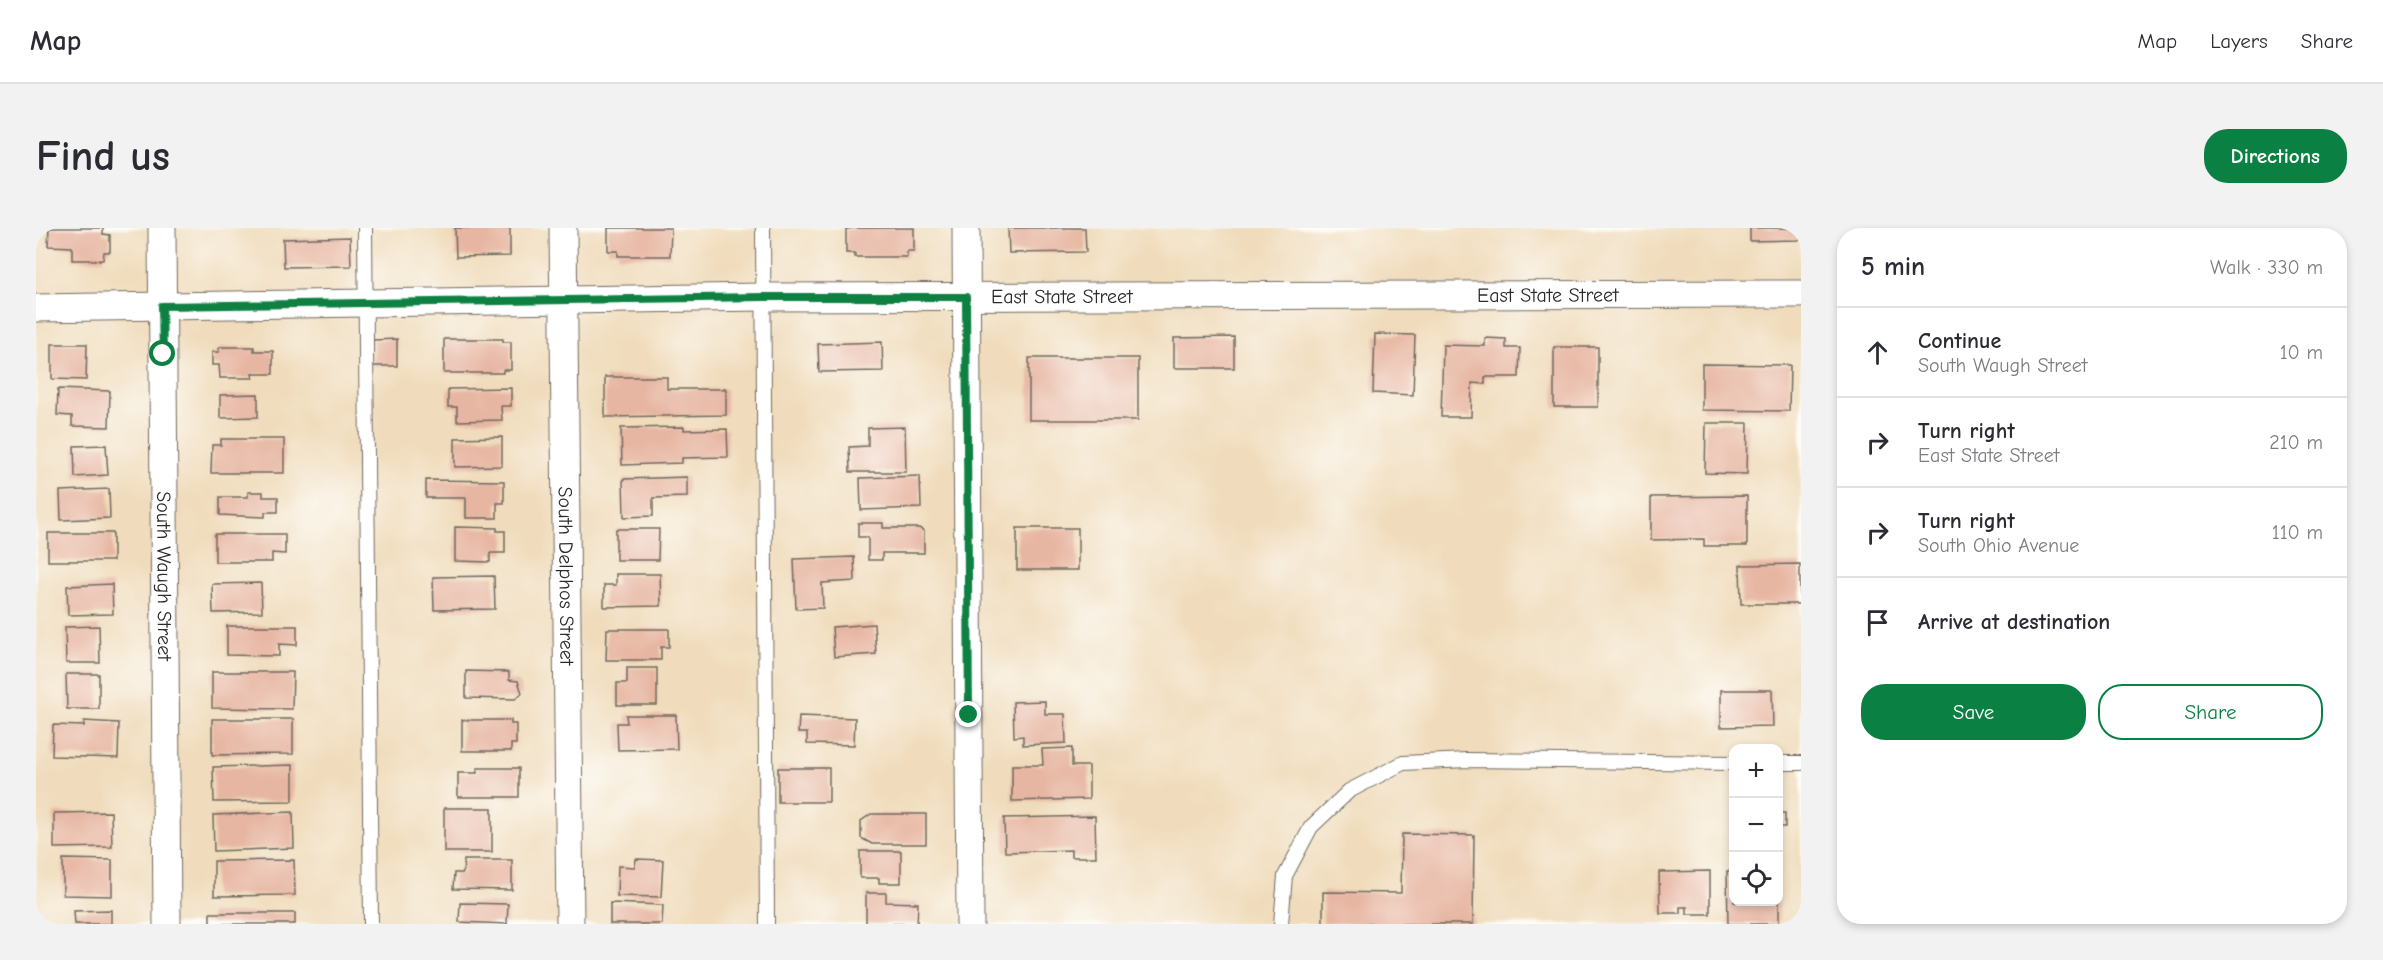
<!DOCTYPE html>
<html lang="en">
<head>
<meta charset="utf-8">
<style>
  body { margin:0; font-family:"Comic Neue",sans-serif; background:#f2f2f3; color:#2b2b33 }
  .controls { position:absolute; right:18px; bottom:18px; display:grid; overflow:hidden; border-radius:12px; box-shadow:0 3px 9px #0003 }
  .controls button { width:54px; height:54px; display:grid; place-items:center; padding:0; border:0; border-bottom:2px solid #e1e1e2; background:#fff; color:#2b2b33; font:30px sans-serif }
  .stop { position:absolute; width:18px; height:18px; margin:-14px; border:4px solid #0b8043; border-radius:50%; background:#fff }
  .stop.end { background:#0b8043; border-color:#fff; box-shadow:0 2px 6px #0008 }
  .list { margin:0; padding:0; list-style:none }
  h2 { display:flex; justify-content:space-between; align-items:center; height:78px; margin:0; padding:0 24px; font-size:26px }
  h2 small { font-size:20px; font-weight:400; color:#7c7c81 }
  .list li { display:grid; grid-template-columns:39px 1fr auto; gap:18px; align-items:center; box-sizing:border-box; height:90px; padding:0 24px; border-top:2px solid #e1e1e2 }
  .list b { display:block; font-size:22px; white-space:nowrap }
  .list p { margin:0; font-size:20px; white-space:nowrap; color:#7c7c81 }
  .list em { font-size:20px; font-style:normal; color:#7c7c81 }
  .actions { display:flex; gap:12px; padding:18px 24px }
  .actions a { flex:1; padding:14px 0; border:2px solid #0b8043; border-radius:24px; text-align:center; font-size:21px; color:#0b8043 }
  .actions .main { background:#0b8043; color:#fff }
  .icon { flex:none; width:33px; height:33px; fill:none; stroke:currentColor; stroke-width:2; stroke-linecap:round; stroke-linejoin:round }
  .map { position:relative; flex:none; width:1765px; height:696px; overflow:hidden; border-radius:24px }
  header { display:flex; align-items:center; gap:36px; box-sizing:border-box; height:84px; padding:0 30px; background:#fff; border-bottom:2px solid #e1e1e2 }
  header strong { font-size:28px }
  nav { display:flex; gap:33px; margin-inline-start:auto; font-size:21px }
  .intro { display:flex; align-items:center; justify-content:space-between; box-sizing:border-box; height:144px; padding:0 36px }
  h1 { margin:0; font-size:42px }
  .button { padding:15px 27px; border-radius:24px; background:#0b8043; color:#fff; font-size:21px; font-weight:700 }
  main { display:flex; gap:36px; padding:0 36px }
  aside { flex:1; background:#fff; border-radius:24px; box-shadow:0 3px 9px #0003 }
  .map>svg:first-child { display:block }
  .building { fill:#e7b6a2 }
  .lines { fill:none; stroke-linecap:round; stroke-linejoin:round }
  .service-casing { stroke:#70695e; stroke-width:16 }
  .minor-casing { stroke:#70695e; stroke-width:29 }
  .service { stroke:#fff; stroke-width:14 }
  .minor { stroke:#fff; stroke-width:27 }
  .route { stroke:#0b8043; stroke-width:8 }
  .labels { text-anchor:middle; stroke-width:4.5; stroke-linejoin:round; paint-order:stroke }
  .street-label { font-size:20px; fill:#2b2b2b; stroke:#fdfcf7 }
</style>
</head>
<body>
<header>
<strong>Map</strong>
<nav><a>Map</a><a>Layers</a><a>Share</a></nav>
</header>
<div class="intro"><h1>Find us</h1><a class="button">Directions</a></div>
<main>
<div class="map">
<svg width="1765" height="696" viewBox="0 0 1765 696">
  <rect width="100%" height="100%" fill="#fdfcf7"/>
  <filter id="ink" filterUnits="userSpaceOnUse"><feTurbulence type="fractalNoise" baseFrequency=".0167" numOctaves="2"/><feDisplacementMap in="SourceGraphic" scale="12" xChannelSelector="R" yChannelSelector="G"/><feConvolveMatrix kernelMatrix="1 2 1 2 8 2 1 2 1" color-interpolation-filters="sRGB"/></filter>
  <filter id="wash" filterUnits="userSpaceOnUse"><feTurbulence type="fractalNoise" baseFrequency=".008" numOctaves="4" result="noise"/><feDisplacementMap in="SourceGraphic" scale="24" xChannelSelector="R" yChannelSelector="G"/><feGaussianBlur stdDeviation="1.35" result="paint"/><feColorMatrix in="noise" values="0 0 0 0 0 0 0 0 0 0 0 0 0 0 0 0 0 1.4 0 .05"/><feComposite in="paint" operator="in"/></filter>
  <g filter="url(#wash)">
    <rect width="100%" height="100%" fill="#f0dcbc"/>
    <g id="blocks">
      <g class="building">
        <path d="M13,0H67V6L74,7V24H68L67,32H36V19L12,18Z"/>
        <path d="M419,0H474V28L420,29Z"/>
        <path d="M572,0H635L634,28H582V23H572Z"/>
        <path d="M818,0H878V23H871V29H819V25H810V1Z"/>
        <path d="M972,0H1049L1050,24L973,25Z"/>
        <path d="M1714,0H1765V12L1714,13Z"/>
        <path d="M314,9L315,38L248,39L247,11Z"/>
        <path d="M1339,106L1379,107L1377,167L1337,165Z"/>
        <path d="M1198,109V140H1138V110Z"/>
        <path d="M1449,110L1470,111V120H1484L1483,149H1449V156L1436,155L1435,189H1405L1407,117L1449,118Z"/>
        <path d="M361,111V138H337V112Z"/>
        <path d="M408,111H467V114H475V142H467V145H408Z"/>
        <path d="M846,114L847,143L783,144L782,116Z"/>
        <path d="M16,116H51L50,152L16,151Z"/>
        <path d="M183,119H218V123H237V146H216L217,150H184L183,137H176V124H183Z"/>
        <rect x="1518" y="119" width="44" height="60"/>
        <rect x="993" y="130" width="109" height="62"/>
        <path d="M1666,136L1754,137L1753,183L1666,182Z"/>
        <path d="M569,149H631V161H690V187L569,189Z"/>
        <path d="M475,160V178H465L466,192L421,193V179H412V161Z"/>
        <path d="M22,161L74,163L73,199L36,198V188L21,187Z"/>
        <path d="M222,166V189L184,190V167Z"/>
        <path d="M1670,195H1712L1711,246L1669,245Z"/>
        <path d="M648,199V202L691,201L692,229L646,230V235L586,237L585,200Z"/>
        <path d="M869,199L870,244H814L813,219L832,218V200Z"/>
        <path d="M466,209V238L419,239V210Z"/>
        <path d="M185,211H248V245H175L176,217H185Z"/>
        <path d="M70,217L72,247L39,249L38,218Z"/>
        <path d="M884,248L885,280L825,282L824,250Z"/>
        <path d="M651,249V269L617,270V288L588,289L587,251Z"/>
        <path d="M390,252L468,253V275H461V290H430V270H390Z"/>
        <path d="M73,261L74,290L25,292L24,263Z"/>
        <path d="M212,264H227V269H242V284H229V289L184,287V269H212Z"/>
        <path d="M1711,268V318H1668V311L1615,312V269Z"/>
        <path d="M822,295H847V300H883L888,303V325H846V332H832V309H822Z"/>
        <path d="M419,299L461,300V303H469V325H454V334L419,333Z"/>
        <rect x="981" y="300" width="61" height="42"/>
        <path d="M580,301H623L622,332H580Z"/>
        <rect x="12" y="305" width="65" height="28"/>
        <path d="M179,306H249V326L236,325V334H179Z"/>
        <path d="M818,329L819,353L786,355L787,380L760,381L758,331Z"/>
        <path d="M1764,336V376H1705L1704,337Z"/>
        <path d="M580,346H624L625,378L568,379V357H580Z"/>
        <path d="M458,348L459,381L398,382L397,349Z"/>
        <path d="M225,355L226,384L177,385L176,356Z"/>
        <path d="M76,356L77,386L32,387L31,358Z"/>
        <path d="M838,396L840,426L798,429L796,399Z"/>
        <path d="M63,398L64,435H30L29,399Z"/>
        <path d="M191,398H261V417L243,416V428L191,427Z"/>
        <path d="M571,401H633V419H625V432H570Z"/>
        <path d="M591,440H621V477H581V455H591Z"/>
        <path d="M430,443L473,444V452L482,453L486,465L479,471L430,470Z"/>
        <path d="M176,444H257L256,481L176,480Z"/>
        <path d="M30,446H63V481H31Z"/>
        <path d="M1685,462H1736L1737,498L1685,499Z"/>
        <path d="M1009,473V486H1029L1030,515L987,517V508L978,509L977,474Z"/>
        <path d="M590,487H640L641,521L582,522L581,495H591Z"/>
        <path d="M763,488L819,490L818,517L771,516V505H762Z"/>
        <path d="M176,491H257V526L176,527Z"/>
        <path d="M426,492H475V496H480V516H475V523H426Z"/>
        <path d="M48,493L83,495L82,530L16,528L17,497L48,498Z"/>
        <path d="M1036,520V538H1053V571L976,573V537H1007L1006,521Z"/>
        <path d="M257,537V573L178,574L177,539Z"/>
        <path d="M441,540H483V569H422V545H441Z"/>
        <rect x="742" y="540" width="51" height="34"/>
        <rect x="408" y="580" width="48" height="44"/>
        <path d="M75,584L76,619L18,620V585Z"/>
        <path d="M257,584L258,620L178,623L177,587Z"/>
        <rect x="1742" y="585" width="7" height="14"/>
        <path d="M835,586H890V616H836L825,610V593Z"/>
        <path d="M1059,588L1060,629H1035V622L969,624L968,590Z"/>
        <path d="M1366,606L1438,607L1437,696H1287V664L1365,665Z"/>
        <path d="M824,623H865V655H843V650H824Z"/>
        <path d="M27,631L76,632V668L27,667Z"/>
        <path d="M600,631L627,632L625,669L581,668L582,638L599,639Z"/>
        <path d="M258,632L259,667L178,668V633Z"/>
        <path d="M428,632H476V662L417,661L418,645H427Z"/>
        <path d="M1674,643V686H1651V679H1644V685H1624L1623,644Z"/>
        <path d="M1691,643H1698V674H1743V696H1692Z"/>
        <path d="M830,665H850V674L882,675L881,696H830Z"/>
        <path d="M424,675L472,676L471,696L423,694Z"/>
        <path d="M574,675L627,677L626,696H574Z"/>
        <path d="M75,682V696H39L38,683Z"/>
        <rect x="174" y="685" width="85" height="11"/>
      </g>
    </g>
  </g>
  <g filter="url(#ink)">
    <use href="#blocks" fill-opacity="0" stroke="#70695e" stroke-width="1.5"/>
    <g class="lines">
      <defs>
        <g id="service">
          <path d="M329,0L335,696"/>
          <path d="M727,0L731,696"/>
          <path d="M1742,535H1765"/>
          <path d="M1245,696L1249,648L1275,599L1313,563L1367,535L1431,532L1698,535"/>
        </g>
        <g id="minor">
          <path id="s1" d="M126,0L131,696"/>
          <path id="s2" d="M527,0L534,696"/>
          <path d="M930,0L934,696"/>
          <path id="s3" d="M0,80L727,69L1765,66"/>
        </g>
      </defs>
      <use href="#service" class="service-casing"/>
      <use href="#minor" class="minor-casing"/>
      <use href="#service" class="service"/>
      <use href="#minor" class="minor"/>
    </g>
  </g>
  <g class="lines" filter="url(#ink)">
    <path class="route" d="M127,126L126,78L727,69H930L933,487"/>
  </g>
  <g class="labels">
    <g class="street-label">
      <text dy="7" stroke="none"><textPath href="#s3" startOffset="1512">East State Street</textPath></text>
      <text dy="7" stroke="none"><textPath href="#s3" startOffset="1026">East State Street</textPath></text>
      <text dy="7" stroke="none"><textPath href="#s1" startOffset="348">South Waugh Street</textPath></text>
      <text dy="7" stroke="none"><textPath href="#s2" startOffset="348">South Delphos Street</textPath></text>
    </g>
  </g>
</svg>
<div class="controls">
<button>+</button>
<button>−</button>
<button><svg class="icon" aria-label="locate" viewBox="0 0 24 24"><circle cx="12" cy="12" r="6"/><path d="M12 2v4M12 18v4M2 12h4M18 12h4"/></svg></button>
</div>
<div class="stop" style="left:127px;top:126px"></div>
<div class="stop end" style="left:933px;top:487px"></div>
</div>
<aside>
<h2>5 min<small>Walk · 330 m</small></h2>
<ul class="list">
<li><svg class="icon" aria-label="ahead" viewBox="0 0 24 24"><path d="M12 20V5M6 11l6-6 6 6"/></svg><div><b>Continue</b><p>South Waugh Street</p></div><em>10 m</em></li>
<li><svg class="icon" aria-label="right" viewBox="0 0 24 24"><path d="M7 20v-9h11M14 6l5 5-5 5"/></svg><div><b>Turn right</b><p>East State Street</p></div><em>210 m</em></li>
<li><svg class="icon" aria-label="right" viewBox="0 0 24 24"><path d="M7 20v-9h11M14 6l5 5-5 5"/></svg><div><b>Turn right</b><p>South Ohio Avenue</p></div><em>110 m</em></li>
<li><svg class="icon" aria-label="arrive" viewBox="0 0 24 24"><path d="M6 21V4h12l-3 4 3 4H6"/></svg><div><b>Arrive at destination</b></div></li>
</ul>
<div class="actions"><a class="main">Save</a><a>Share</a></div>
</aside>
</main>
</body>
</html>
